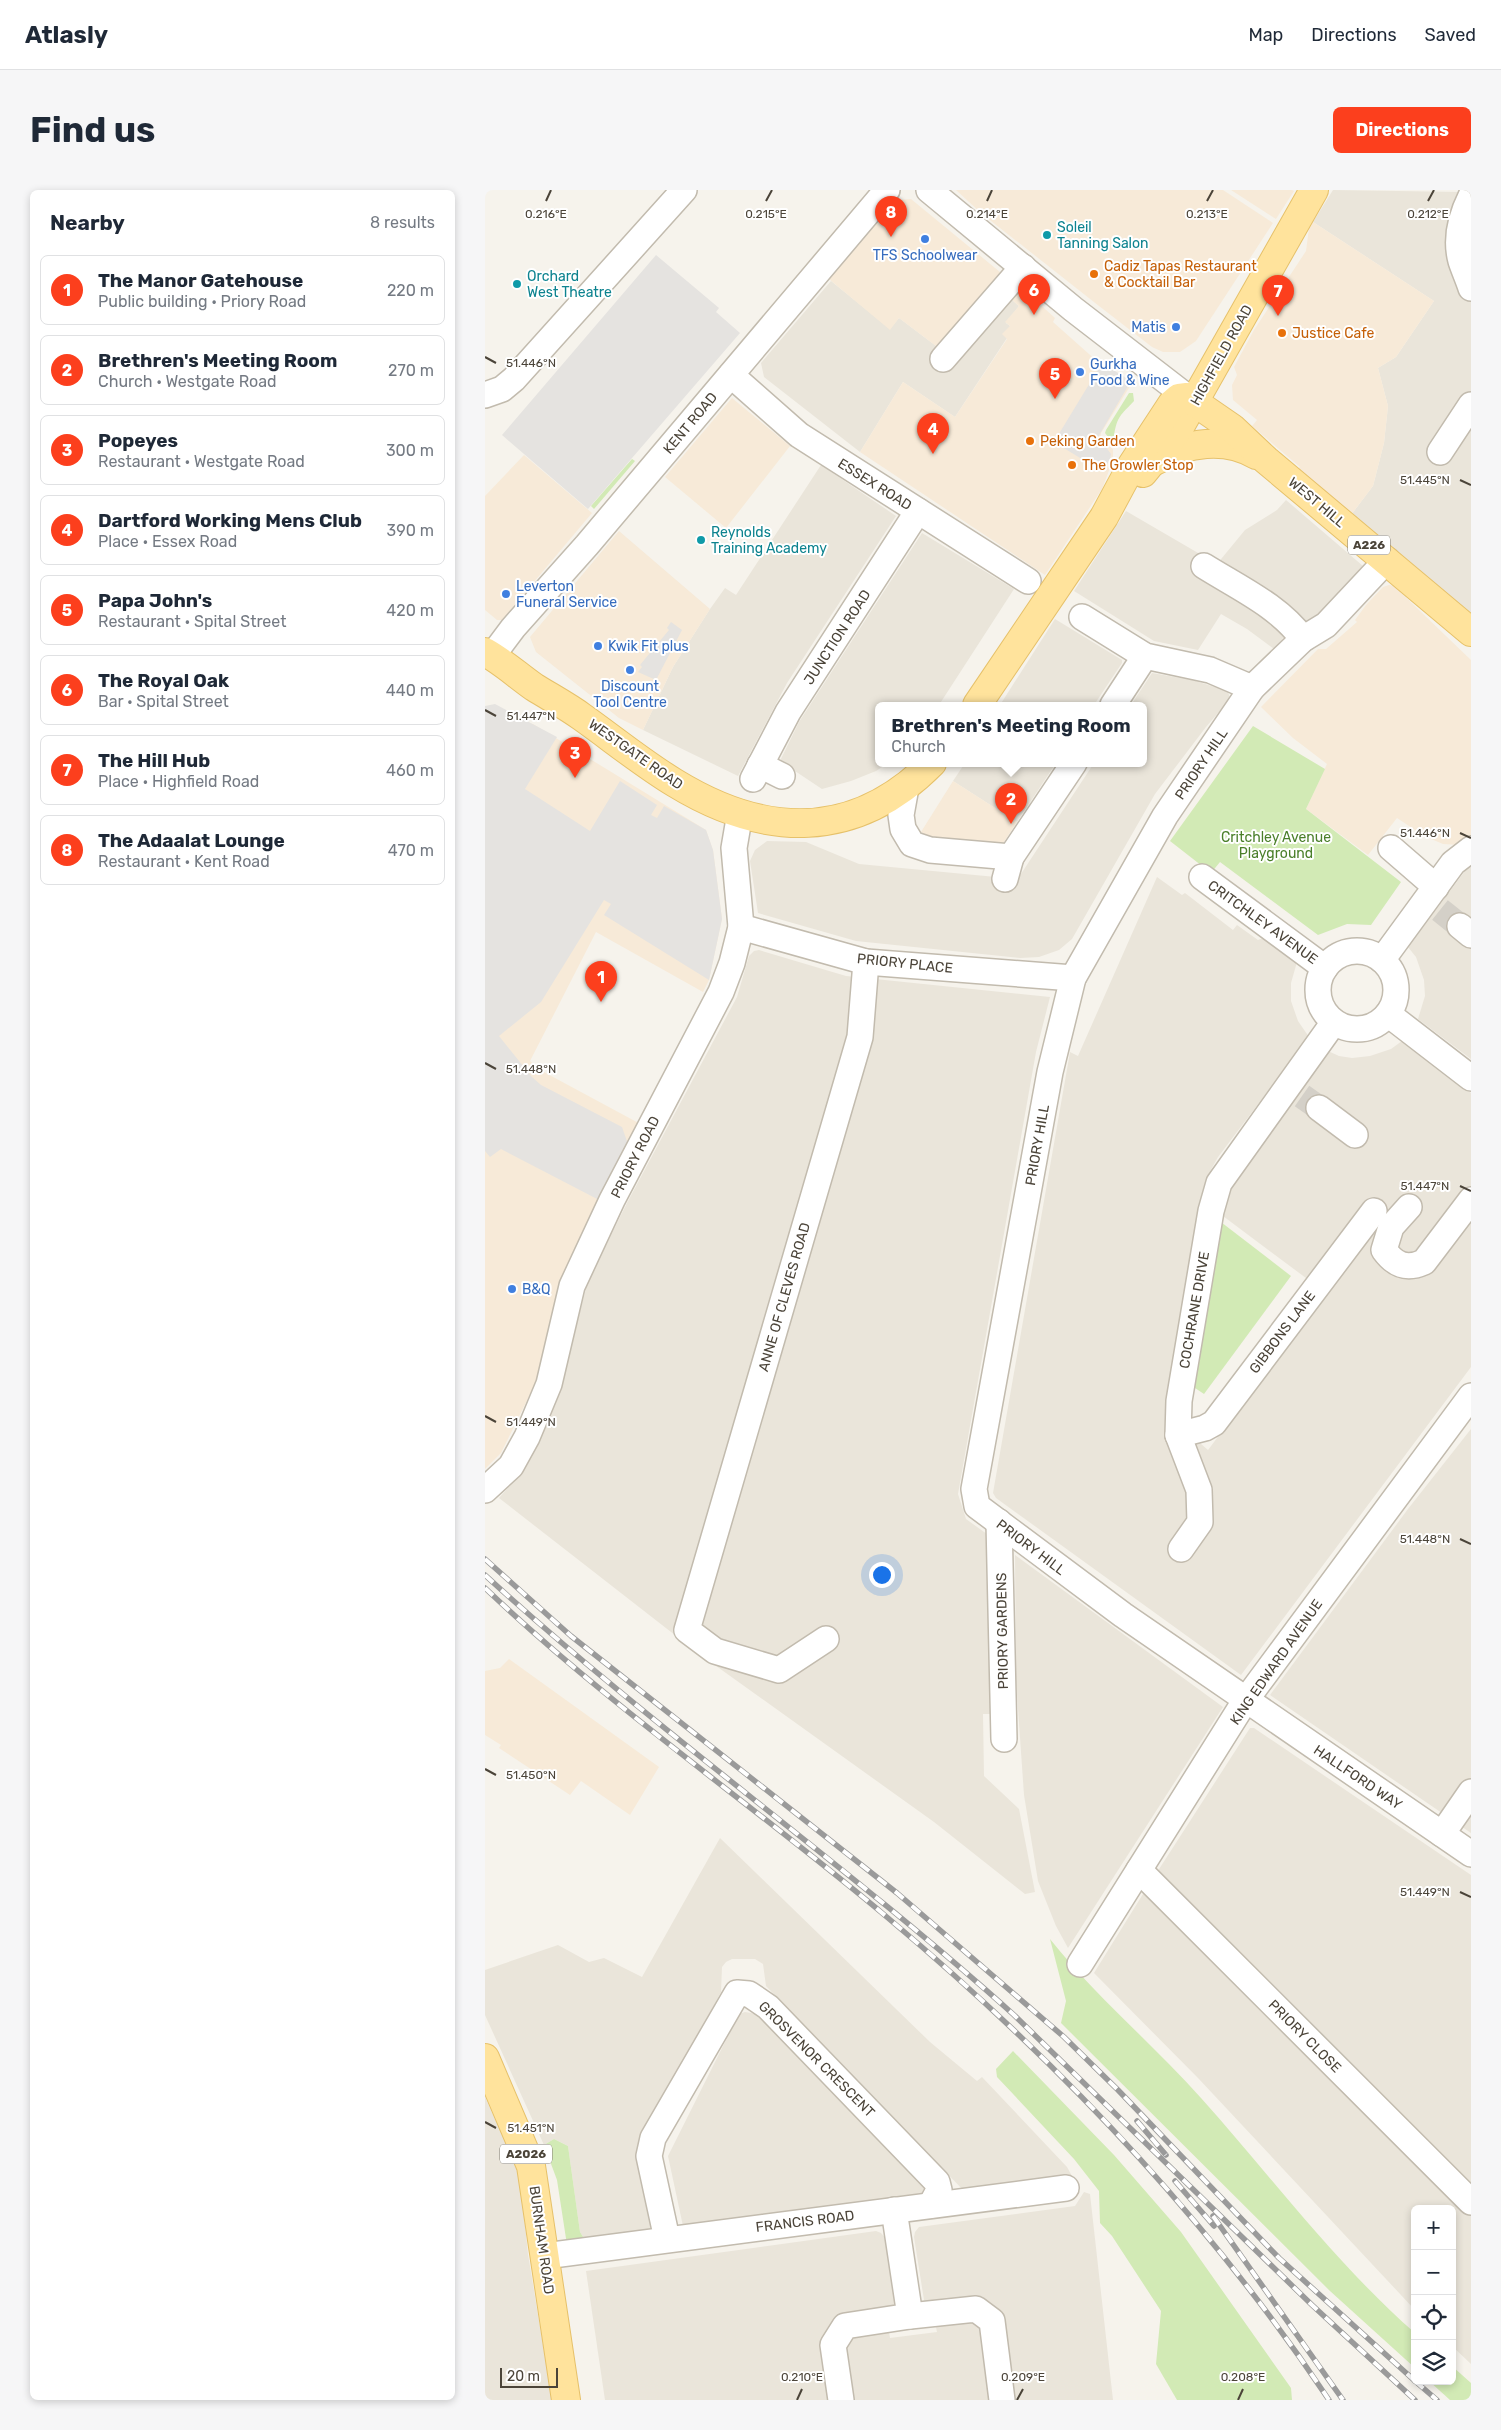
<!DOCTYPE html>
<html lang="en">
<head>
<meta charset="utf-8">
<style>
  body { margin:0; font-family:Rubik,sans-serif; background:#f6f6f7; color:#1f2937 }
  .controls { position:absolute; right:15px; bottom:15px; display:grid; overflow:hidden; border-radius:8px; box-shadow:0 2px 8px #0003 }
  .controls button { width:45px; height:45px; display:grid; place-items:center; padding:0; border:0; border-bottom:1px solid #e0e1e3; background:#fff; color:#1f2937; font:25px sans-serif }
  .scale { position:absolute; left:15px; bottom:12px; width:58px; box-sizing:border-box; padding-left:5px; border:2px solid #4b4439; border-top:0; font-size:14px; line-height:18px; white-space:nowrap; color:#4b4439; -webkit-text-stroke:4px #fff; paint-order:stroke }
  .you { position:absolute; left:396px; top:1384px; width:18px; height:18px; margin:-12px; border:4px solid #fff; border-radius:50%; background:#1a73e8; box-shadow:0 0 0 8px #1a73e833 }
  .badge { display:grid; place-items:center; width:32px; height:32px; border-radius:50%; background:#fc3f1d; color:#fff; font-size:16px; font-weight:700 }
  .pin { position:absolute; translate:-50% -41px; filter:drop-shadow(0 1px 2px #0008) }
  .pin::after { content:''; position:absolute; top:26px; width:18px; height:15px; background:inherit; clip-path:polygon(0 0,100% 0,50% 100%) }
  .popup { position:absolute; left:390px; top:512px; width:272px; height:65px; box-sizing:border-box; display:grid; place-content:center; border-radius:8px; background:#fff; filter:drop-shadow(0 1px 4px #0005); font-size:16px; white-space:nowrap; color:#747a83 }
  .popup b { font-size:19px; color:#1f2937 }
  .popup::after { content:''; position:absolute; left:50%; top:100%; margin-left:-10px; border:10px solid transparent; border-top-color:#fff }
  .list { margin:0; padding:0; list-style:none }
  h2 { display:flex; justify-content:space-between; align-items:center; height:65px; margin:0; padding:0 20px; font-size:21px }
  h2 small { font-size:16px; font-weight:400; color:#747a83 }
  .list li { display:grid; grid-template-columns:32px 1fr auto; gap:15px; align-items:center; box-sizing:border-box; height:70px; margin:0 10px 10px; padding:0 10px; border:1px solid #e0e1e3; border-radius:8px }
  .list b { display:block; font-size:19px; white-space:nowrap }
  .list p { margin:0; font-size:16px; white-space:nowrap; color:#747a83 }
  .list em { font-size:16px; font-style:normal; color:#747a83 }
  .icon { flex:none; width:28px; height:28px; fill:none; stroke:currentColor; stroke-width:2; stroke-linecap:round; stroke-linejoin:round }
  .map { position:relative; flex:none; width:986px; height:2210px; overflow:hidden; border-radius:8px }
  header { display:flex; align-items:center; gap:30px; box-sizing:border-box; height:70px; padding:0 25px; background:#fff; border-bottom:1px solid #e0e1e3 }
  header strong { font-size:24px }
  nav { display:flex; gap:28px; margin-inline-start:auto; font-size:18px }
  .intro { display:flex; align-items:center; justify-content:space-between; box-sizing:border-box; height:120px; padding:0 30px }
  h1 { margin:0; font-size:35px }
  .button { padding:12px 22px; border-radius:8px; background:#fc3f1d; color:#fff; font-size:18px; font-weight:700 }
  main { display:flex; gap:30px; padding:0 30px }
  aside { flex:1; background:#fff; border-radius:8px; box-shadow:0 2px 8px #0003 }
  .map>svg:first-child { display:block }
  .residential { fill:#eae5da }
  .commercial { fill:#f7ead8 }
  .green { fill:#d2eab5 }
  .parking { fill:#e5e3e0 }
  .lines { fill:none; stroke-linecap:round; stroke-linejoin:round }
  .minor-tunnel { stroke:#d4d0c8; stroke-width:25; stroke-dasharray:25 12; stroke-linecap:butt }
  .minor-casing { stroke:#c2bbae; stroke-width:28 }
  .major-casing { stroke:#e6c16a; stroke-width:30 }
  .minor { stroke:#fff; stroke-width:25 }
  .major { stroke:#ffe39c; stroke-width:28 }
  .rail-casing { stroke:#9a9a9a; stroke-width:5.5 }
  .rail { stroke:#fff; stroke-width:4; stroke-dasharray:11; stroke-linecap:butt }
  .ticks { fill:none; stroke:#4b4439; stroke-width:2 }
  .culture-dot { fill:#0f9aa8; stroke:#fff; stroke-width:2 }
  .shop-dot { fill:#3f7fe0; stroke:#fff; stroke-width:2 }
  .food-dot { fill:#e8710a; stroke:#fff; stroke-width:2 }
  .labels { text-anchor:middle; stroke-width:4; stroke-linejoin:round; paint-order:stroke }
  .shield { fill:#fff; stroke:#817c74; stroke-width:1 }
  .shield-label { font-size:12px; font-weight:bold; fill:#4b4439 }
  .culture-label { font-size:14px; fill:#0d838f; stroke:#fff; text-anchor:start }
  .shop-label { font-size:14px; fill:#366cbe; stroke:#fff; text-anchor:start }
  .food-label { font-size:14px; fill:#c56008; stroke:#fff; text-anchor:start }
  .street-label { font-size:14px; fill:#4b4439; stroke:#fff }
  .park-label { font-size:14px; fill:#4a7f2a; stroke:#fff }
  .ticks-label { font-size:12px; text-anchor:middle; fill:#4b4439; stroke:#fff; stroke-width:4; stroke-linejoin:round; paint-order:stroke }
</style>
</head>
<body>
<header>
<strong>Atlasly</strong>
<nav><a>Map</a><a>Directions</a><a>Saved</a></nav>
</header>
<div class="intro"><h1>Find us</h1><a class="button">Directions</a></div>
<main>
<aside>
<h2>Nearby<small>8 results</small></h2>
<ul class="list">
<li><span class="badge">1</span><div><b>The Manor Gatehouse</b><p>Public building · Priory Road</p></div><em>220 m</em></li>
<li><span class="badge">2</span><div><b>Brethren's Meeting Room</b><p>Church · Westgate Road</p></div><em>270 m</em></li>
<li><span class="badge">3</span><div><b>Popeyes</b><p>Restaurant · Westgate Road</p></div><em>300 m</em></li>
<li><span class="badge">4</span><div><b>Dartford Working Mens Club</b><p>Place · Essex Road</p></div><em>390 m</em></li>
<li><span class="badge">5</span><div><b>Papa John's</b><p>Restaurant · Spital Street</p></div><em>420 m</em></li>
<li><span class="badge">6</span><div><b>The Royal Oak</b><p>Bar · Spital Street</p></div><em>440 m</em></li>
<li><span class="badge">7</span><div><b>The Hill Hub</b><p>Place · Highfield Road</p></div><em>460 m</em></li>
<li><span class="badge">8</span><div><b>The Adaalat Lounge</b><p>Restaurant · Kent Road</p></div><em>470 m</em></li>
</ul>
</aside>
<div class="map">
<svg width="986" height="2210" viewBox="0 0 986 2210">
  <rect width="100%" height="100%" fill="#f6f3ec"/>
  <g class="residential">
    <path d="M848,0L977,2L963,29L986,37V424L923,370L866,325L888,296L899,253L903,216L893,178L911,167L949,111L828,32Z"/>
    <path d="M346,91L405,139L414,128L455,159L526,109L534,116L521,133L525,136L522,148L470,227L418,192L375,262L279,187L276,173Z"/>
    <path d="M336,275L411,326L302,493L253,586L158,540L188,477L225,419L240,398L251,405Z"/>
    <path d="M801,310L878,376L841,421L822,436L804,441L789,459L762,439L736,424L713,460L669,451L589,401L641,321L732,374L760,340L792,320Z"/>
    <path d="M437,343L529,399L454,515H394V573H403L391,581L366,591L337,599L295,571L314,532Z"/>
    <path d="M570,429L637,470V473L609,515H515Z"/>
    <path d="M667,483L707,490L743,501L745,509L721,537L670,604L587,749L574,760L554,767L535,768L371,751L273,723L265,671L270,660L282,651L321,652L374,674L511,687V696L529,698L530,693L609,573H658V515H646Z"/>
    <path d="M480,573H571L532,632L468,591Z"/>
    <path d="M986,673V869L933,829L940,806L939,790L931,767L923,757Z"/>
    <path d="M672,687L697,705L700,703L748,740L752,735L773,750L780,747L812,772L806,793V811L813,831L824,847L733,967L723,985L718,1000L680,1223L723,1260L841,1103L738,1026L743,1002L843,861L854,866L867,868L885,866L906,859L917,851L986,903V1177L756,1485L511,1308L508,1303L585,862L593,866Z"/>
    <path d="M274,760L361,786L565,807L551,862L473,1304L481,1329L506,1347L509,1524H498L499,1586L534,1619L550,1702L540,1704L449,1632L213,1463L14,1308L31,1289L50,1253L77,1191L103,1091L142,1013L252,807L264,766L269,761Z"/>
    <path d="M986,1239V1643L785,1505L923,1319Z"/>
    <path d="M530,1365L738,1517L583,1758L571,1736L553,1691L539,1605L531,1490Z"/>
    <path d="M765,1538H769L986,1685V2174L967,2156V2019H930V2120L713,1888L609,1783L658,1704Z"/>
    <path d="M235,1648L445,1852L492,1891L497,1887L582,1977L593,1997L481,2003L281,1796L278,1774L270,1769H247L241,1772L237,1777L236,1802L157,1953L169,2042L103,2055L95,2042L83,1956L69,1949L59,1955L0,1825V1780L73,1755L104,1772L119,1768L157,1787Z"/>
    <path d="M260,1822L272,1824L443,1999V2005L198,2036L183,1966L254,1824Z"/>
    <path d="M0,1907L31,1976L36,1995L43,2064L67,2210H0Z"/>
    <path d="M599,2002L605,2004L628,2210H120L101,2081L391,2041L396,2043L402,2050L412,2111L410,2118L401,2125L405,2148L452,2142L447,2117L441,2115L439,2110L429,2047L430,2042L434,2037L590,2016Z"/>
  </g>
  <g class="commercial">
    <path d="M471,0H738L788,33L711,151L695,162H678L667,157L614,116L496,23Z"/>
    <path d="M746,0H807L809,1L791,29Z"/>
    <path d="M426,9L521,87L455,159L414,128L405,140L344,89L412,10Z"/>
    <path d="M828,32L949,111L911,167L893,178L903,216L899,253L888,296L866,325L812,279L815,277L767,236L772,230L748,210L747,195L752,185L749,177L769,140L821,61L824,38Z"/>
    <path d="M536,97L570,128L568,132L613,172L645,193H647L616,243L615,250L628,259V270L617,299L560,385L375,262L418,192L470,227L522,149L517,144L525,136L520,132L534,116L526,109Z"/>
    <path d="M247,208L305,256L241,338L180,287Z"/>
    <path d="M39,265L107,323L17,430H12L0,420V306Z"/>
    <path d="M134,341L225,419L188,477L158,540L134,528L51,462L45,447Z"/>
    <path d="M904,395L909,396L986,470V649L974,655L958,654L939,646L912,628L883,665L821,619L842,574L808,548L776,517L833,459H841L872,432L870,430L881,415L898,397Z"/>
    <path d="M0,521L48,534L221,640L228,660L237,729L224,790L218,802L111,742L45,871L57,881L161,937L79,1095L53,1188L16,1263L0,1279Z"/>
    <path d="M468,591L532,632L517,655L445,648L436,642Z"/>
    <path d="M24,1469L174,1577L145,1625L96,1591L85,1605L14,1558L16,1555L0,1545V1481L15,1478Z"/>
  </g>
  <g class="green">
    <path d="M644,203H648L649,211C636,225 632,226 629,246L624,248L620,243L621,240Z"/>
    <path d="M147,269L150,271L109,319L106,316Z"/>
    <path d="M768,536L840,579L821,619L916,692L886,735L862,734L833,745L735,672L726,683L685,651Z"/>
    <path d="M732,1029L806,1086L719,1204L701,1192Z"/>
    <path d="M565,1749C610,1806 667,1853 716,1908C786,1986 850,2073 930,2143V2178L845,2101L576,1833L581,1811Z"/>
    <path d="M528,1861L629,1965L696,2042L806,2198L807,2210H692L671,2174L676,2121L627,2046L615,2033L614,2001L589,1969L512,1887L511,1879Z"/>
    <path d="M69,1949L83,1956L95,2042L103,2055H82L72,1990L59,1955Z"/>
    <path d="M967,2176L986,2193V2210H965L944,2191H967Z"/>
  </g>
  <g class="parking">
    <path d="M171,65L234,118L231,122L255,143L103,319L17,245Z"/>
    <path d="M617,173L646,191L613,247L626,264L625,269L618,282L569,252Z"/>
    <path d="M186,432L197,440L171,490L153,482L157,477L155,475L184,440L182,438Z"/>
    <path d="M10,514L72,547L40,599L105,641L135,591L172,615L166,625L172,628L179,616L221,640L228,660L237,729L224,790L119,725L126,714L119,710L56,812L14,846L47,887L56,895L137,937L144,957L116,1011L16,959L5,967L0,961V516Z"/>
  </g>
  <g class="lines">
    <g class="minor-tunnel">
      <path d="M955,720L975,736"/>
      <path d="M817,906L834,918"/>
    </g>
    <defs>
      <g id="minor">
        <path d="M444,0L588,119L702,207"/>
        <path d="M986,6C976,26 970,49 976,71C979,80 983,89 986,98"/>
        <path d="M458,169L538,77"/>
        <path d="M246,185L314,245L543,391"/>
        <path d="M0,205L17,199L29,189L199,0"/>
        <path d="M955,262L986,215"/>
        <path d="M902,370L841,435L818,449L767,498L680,626L588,788L565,882L489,1299L492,1316L638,1425L986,1664"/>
        <path d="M719,376C754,398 794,416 818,449"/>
        <path d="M597,427L660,466L725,480L767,498"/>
        <path d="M7,466L28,438L102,355L402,0"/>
        <path d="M628,515L660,466"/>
        <path d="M275,575L297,586"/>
        <path d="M268,589L303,522L433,321"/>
        <path d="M421,597L416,625L418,639L427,654L445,660L526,667"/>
        <path d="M906,658L951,697"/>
        <path d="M717,687L840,778"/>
        <path d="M520,689L526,667L589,573"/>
        <path d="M975,736L986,745"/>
        <path d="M256,737L381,772L588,788"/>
        <circle cx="872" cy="800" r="39"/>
        <path d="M897,770L968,673L986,659"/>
        <path d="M903,824L986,888"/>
        <path d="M834,918L870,945"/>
        <path d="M924,1017L906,1037L899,1060C910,1075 921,1080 939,1072L986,1010"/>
        <path d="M693,1245L720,1238L729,1233L889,1021"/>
        <path d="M0,1300L26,1276L42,1247L64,1194L87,1096L127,1010L236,802L247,773L256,737L249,658L255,623"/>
        <path d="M514,1332L519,1549"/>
        <path d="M696,1359L715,1332L714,1300L693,1245L694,1211L726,1021L734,993L849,832"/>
        <path d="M341,1449L294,1480L230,1461L202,1440L375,847L381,772"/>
        <path d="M957,1644L986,1602"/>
        <path d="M654,1680L986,2012"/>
        <path d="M595,1774L760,1511L986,1206"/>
        <path d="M182,2049L164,1966L168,1948L252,1803L264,1804L283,1817L452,1992L454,2000L446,2015"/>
        <path d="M60,2066L581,1998"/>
        <path d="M425,2126L491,2119L507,2131L517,2210"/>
        <path d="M356,2210L348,2155L360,2136L425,2126L409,2020"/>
      </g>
      <g id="major">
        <path d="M672,270C701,252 741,247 771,265"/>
        <path d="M658,283L693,240L829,0"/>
        <path d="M0,462C18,472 32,485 49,497C65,507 82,516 97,527C128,549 157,573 190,593C280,648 370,651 447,573"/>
        <path d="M492,515L619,327L647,275L687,214L694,208L702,207L747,238L781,270L986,442"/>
        <path d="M0,1868L46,1976L81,2210"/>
      </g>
    </defs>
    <use href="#minor" class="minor-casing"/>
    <use href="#major" class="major-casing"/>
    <use href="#minor" class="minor"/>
    <use href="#major" class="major"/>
    <defs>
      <g id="rail">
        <path d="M0,1369L86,1446L412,1703L579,1847L633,1900L794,2068L930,2191"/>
        <path d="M0,1385C169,1540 358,1671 529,1825L827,2115L930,2210"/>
        <path d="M0,1398C126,1518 270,1616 403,1728C571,1869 722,2027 844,2210"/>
        <path d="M652,1931L681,1965"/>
        <path d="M690,1991L729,2036"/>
        <path d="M728,2026L858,2210"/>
        <path d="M930,2191L952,2210"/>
      </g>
    </defs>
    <use href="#rail" class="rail-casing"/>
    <use href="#rail" class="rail"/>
  </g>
  <path class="ticks" d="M61,11L66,0M281,11L287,0M502,11L507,0M722,11L728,0M943,11L949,0M0,167L11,173M975,290L986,295M0,520L11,526M975,643L986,648M0,873L11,879M975,996L986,1001M0,1226L11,1232M975,1349L986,1354M0,1579L11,1585M975,1702L986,1707M0,1932L11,1938M312,2210L317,2199M532,2210L538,2199M753,2210L758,2199"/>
  <g class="culture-dot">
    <circle cx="562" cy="45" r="5"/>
    <circle cx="32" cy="94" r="5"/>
    <circle cx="216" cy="350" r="5"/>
  </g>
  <g class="shop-dot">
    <circle cx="440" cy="49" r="5"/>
    <circle cx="691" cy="137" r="5"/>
    <circle cx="595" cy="182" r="5"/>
    <circle cx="21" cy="404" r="5"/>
    <circle cx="113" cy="456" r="5"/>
    <circle cx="145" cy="480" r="5"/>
    <circle cx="27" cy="1099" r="5"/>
  </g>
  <g class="food-dot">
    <circle cx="609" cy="84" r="5"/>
    <circle cx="797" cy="143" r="5"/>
    <circle cx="545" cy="251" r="5"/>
    <circle cx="587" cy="275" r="5"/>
  </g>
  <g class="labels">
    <g class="shield">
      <rect x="863" y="345.5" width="42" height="19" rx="4"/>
      <rect x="15" y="1954.5" width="52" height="19" rx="4"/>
    </g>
    <g class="shield-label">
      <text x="884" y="359">A226</text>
      <text x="41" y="1968">A2026</text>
    </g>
    <g class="culture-label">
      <text x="572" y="42">Soleil<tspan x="572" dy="16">Tanning Salon</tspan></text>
      <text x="42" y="91">Orchard<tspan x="42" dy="16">West Theatre</tspan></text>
      <text x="226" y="347">Reynolds<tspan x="226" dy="16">Training Academy</tspan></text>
    </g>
    <g class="shop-label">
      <text x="440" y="70" text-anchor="middle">TFS Schoolwear</text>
      <text x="681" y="142" text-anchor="end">Matis</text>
      <text x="605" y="179">Gurkha<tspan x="605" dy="16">Food &amp; Wine</tspan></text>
      <text x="31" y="401">Leverton<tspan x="31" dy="16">Funeral Service</tspan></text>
      <text x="123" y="461">Kwik Fit plus</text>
      <text x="145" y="501" text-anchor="middle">Discount<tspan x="145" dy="16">Tool Centre</tspan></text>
      <text x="37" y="1104">B&amp;Q</text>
    </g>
    <g class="food-label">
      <text x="619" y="81">Cadiz Tapas Restaurant<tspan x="619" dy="16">&amp; Cocktail Bar</tspan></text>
      <text x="807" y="148">Justice Cafe</text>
      <text x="555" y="256">Peking Garden</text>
      <text x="597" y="280">The Growler Stop</text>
    </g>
    <g class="street-label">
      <text transform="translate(736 165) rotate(-61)" y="5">HIGHFIELD ROAD</text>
      <text transform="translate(205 233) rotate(-50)" y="5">KENT ROAD</text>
      <text transform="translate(390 294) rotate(32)" y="5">ESSEX ROAD</text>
      <text transform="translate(832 312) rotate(40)" y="5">WEST HILL</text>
      <text transform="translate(352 447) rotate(-57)" y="5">JUNCTION ROAD</text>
      <text transform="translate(151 564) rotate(35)" y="5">WESTGATE ROAD</text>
      <text transform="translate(716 574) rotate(-56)" y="5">PRIORY HILL</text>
      <text transform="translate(778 732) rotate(36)" y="5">CRITCHLEY AVENUE</text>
      <text transform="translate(420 773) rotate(6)" y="5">PRIORY PLACE</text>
      <text transform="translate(552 955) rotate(-80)" y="5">PRIORY HILL</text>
      <text transform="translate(150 967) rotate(-63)" y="5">PRIORY ROAD</text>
      <text transform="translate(299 1107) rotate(-74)" y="5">ANNE OF CLEVES ROAD</text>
      <text transform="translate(709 1120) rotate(-80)" y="5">COCHRANE DRIVE</text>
      <text transform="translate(797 1142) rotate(-53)" y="5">GIBBONS LANE</text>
      <text transform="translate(546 1357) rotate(37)" y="5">PRIORY HILL</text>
      <text transform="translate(517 1441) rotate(-91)" y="5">PRIORY GARDENS</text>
      <text transform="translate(791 1472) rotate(-55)" y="5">KING EDWARD AVENUE</text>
      <text transform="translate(873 1587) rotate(34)" y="5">HALLFORD WAY</text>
      <text transform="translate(820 1846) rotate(45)" y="5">PRIORY CLOSE</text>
      <text transform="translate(332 1869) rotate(45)" y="5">GROSVENOR CRESCENT</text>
      <text transform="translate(320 2031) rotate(-7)" y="5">FRANCIS ROAD</text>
      <text transform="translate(57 2050) rotate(82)" y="5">BURNHAM ROAD</text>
    </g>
    <g class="park-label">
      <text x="791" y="652">Critchley Avenue<tspan x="791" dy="16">Playground</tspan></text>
    </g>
  </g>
  <g class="ticks-label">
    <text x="61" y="28">0.216°E</text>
    <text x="502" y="28">0.214°E</text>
    <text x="722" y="28">0.213°E</text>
    <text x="943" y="28">0.212°E</text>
    <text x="281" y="28">0.215°E</text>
    <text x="46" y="177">51.446°N</text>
    <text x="940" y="294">51.445°N</text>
    <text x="46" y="530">51.447°N</text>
    <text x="940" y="647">51.446°N</text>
    <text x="46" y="883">51.448°N</text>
    <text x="940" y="1000">51.447°N</text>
    <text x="46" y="1236">51.449°N</text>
    <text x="940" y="1353">51.448°N</text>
    <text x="46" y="1589">51.450°N</text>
    <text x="940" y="1706">51.449°N</text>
    <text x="46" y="1942">51.451°N</text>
    <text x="317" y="2191">0.210°E</text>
    <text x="538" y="2191">0.209°E</text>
    <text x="758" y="2191">0.208°E</text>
  </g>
</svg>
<div class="controls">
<button>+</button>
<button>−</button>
<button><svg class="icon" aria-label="locate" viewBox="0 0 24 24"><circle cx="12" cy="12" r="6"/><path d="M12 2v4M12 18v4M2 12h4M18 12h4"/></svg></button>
<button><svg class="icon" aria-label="layers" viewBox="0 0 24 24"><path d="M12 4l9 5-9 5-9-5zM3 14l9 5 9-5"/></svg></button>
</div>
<div class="scale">20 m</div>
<div class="you"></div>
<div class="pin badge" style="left:116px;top:812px">1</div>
<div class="pin badge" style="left:526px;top:634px">2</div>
<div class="popup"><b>Brethren's Meeting Room</b>Church</div>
<div class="pin badge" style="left:90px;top:588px">3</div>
<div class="pin badge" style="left:448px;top:264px">4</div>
<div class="pin badge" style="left:570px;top:209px">5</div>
<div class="pin badge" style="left:549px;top:125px">6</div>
<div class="pin badge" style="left:793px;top:126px">7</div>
<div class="pin badge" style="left:406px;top:47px">8</div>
</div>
</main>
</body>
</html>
